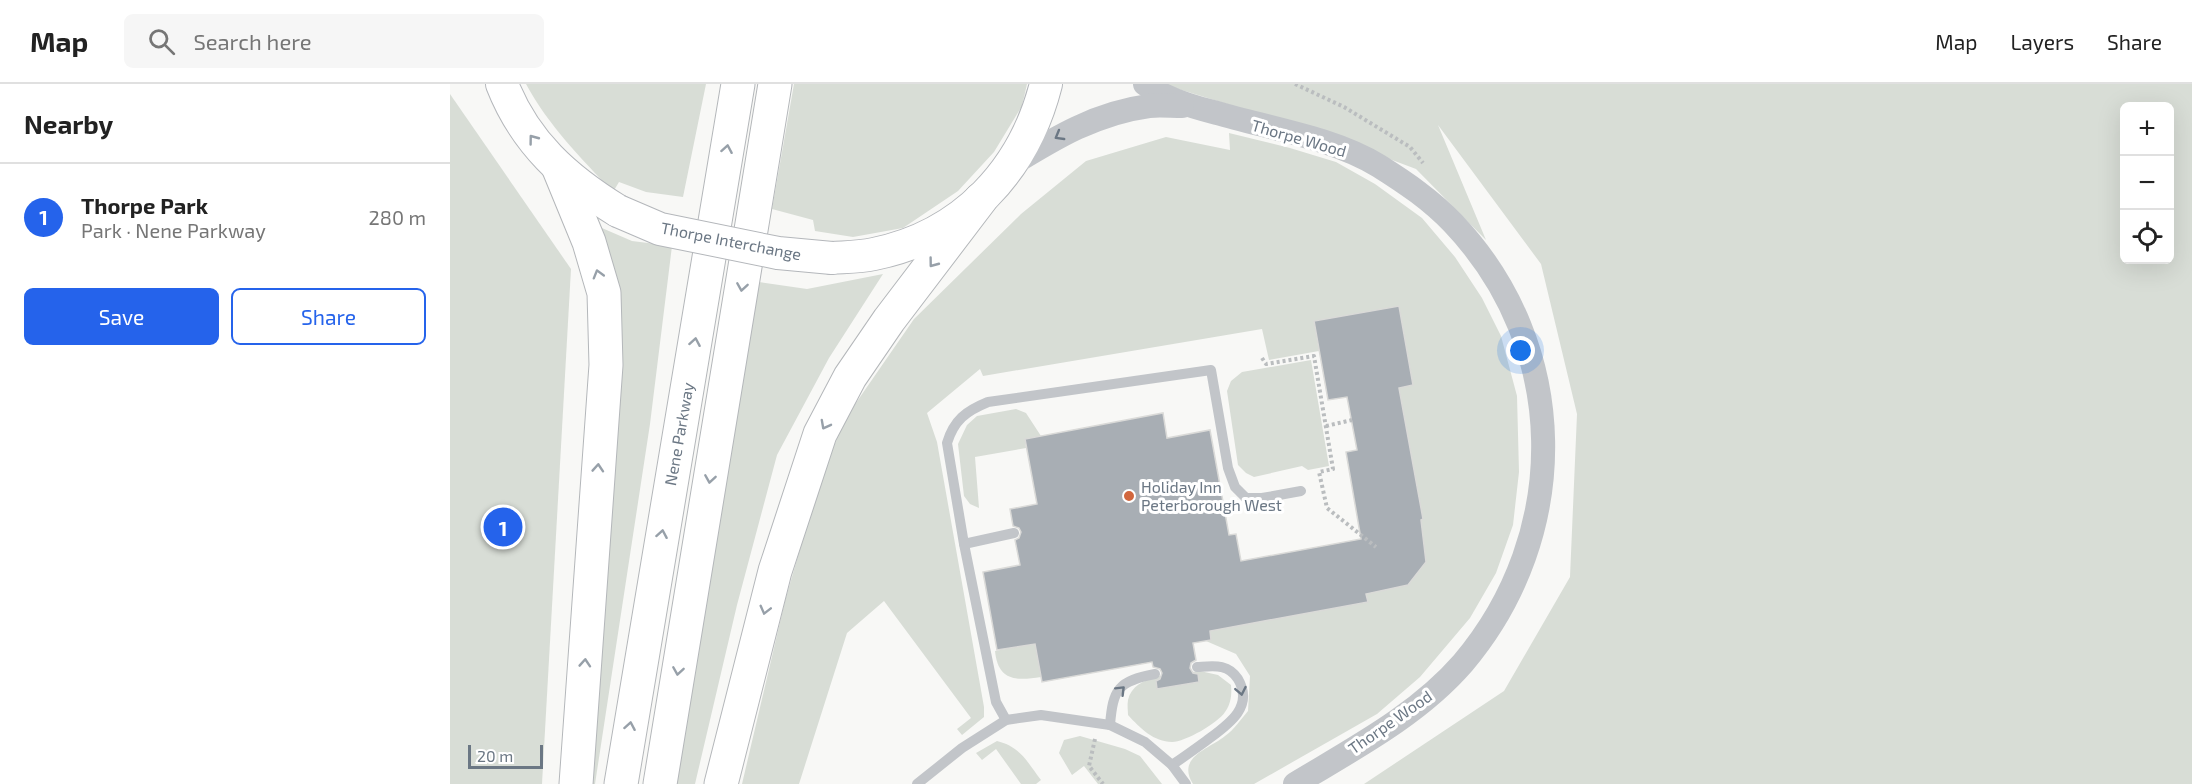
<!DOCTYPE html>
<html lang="en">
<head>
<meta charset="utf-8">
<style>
  body { margin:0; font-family:"Exo 2",sans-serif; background:#f6f6f6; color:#222 }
  .controls { position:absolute; right:18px; top:18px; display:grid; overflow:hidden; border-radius:9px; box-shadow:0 6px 24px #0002 }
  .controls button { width:54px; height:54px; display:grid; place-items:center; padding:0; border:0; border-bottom:2px solid #e0e0e0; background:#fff; color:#222; font:30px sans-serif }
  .scale { position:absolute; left:18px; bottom:15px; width:75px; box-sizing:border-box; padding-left:6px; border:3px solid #6b7784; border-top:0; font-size:16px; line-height:21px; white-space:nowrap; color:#6b7784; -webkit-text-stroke:4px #fff; paint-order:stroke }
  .you { position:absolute; left:1071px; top:267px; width:21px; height:21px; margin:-15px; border:4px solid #fff; border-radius:50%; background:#1a73e8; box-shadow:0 0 0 9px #1a73e833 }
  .badge { display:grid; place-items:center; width:39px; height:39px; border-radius:50%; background:#2563eb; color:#fff; font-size:20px; font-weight:700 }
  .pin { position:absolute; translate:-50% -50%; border:3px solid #fff; box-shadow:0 2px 6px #0006 }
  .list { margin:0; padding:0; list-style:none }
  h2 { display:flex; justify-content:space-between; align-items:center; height:78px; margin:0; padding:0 24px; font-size:26px }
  h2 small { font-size:20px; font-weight:400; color:#767676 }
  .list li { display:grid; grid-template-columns:39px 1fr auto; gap:18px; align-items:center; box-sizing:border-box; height:108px; padding:0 24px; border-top:2px solid #e0e0e0 }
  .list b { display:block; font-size:22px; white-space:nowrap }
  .list p { margin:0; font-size:20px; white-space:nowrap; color:#767676 }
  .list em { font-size:20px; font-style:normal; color:#767676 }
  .actions { display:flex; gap:12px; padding:18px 24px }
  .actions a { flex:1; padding:14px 0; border:2px solid #2563eb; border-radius:9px; text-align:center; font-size:21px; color:#2563eb }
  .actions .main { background:#2563eb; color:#fff }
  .icon { flex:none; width:33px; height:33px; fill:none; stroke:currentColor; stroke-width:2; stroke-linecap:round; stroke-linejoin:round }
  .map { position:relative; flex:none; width:1742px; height:700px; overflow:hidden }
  header { display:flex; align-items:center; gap:36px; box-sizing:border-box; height:84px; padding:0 30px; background:#fff; border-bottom:2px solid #e0e0e0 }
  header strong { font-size:28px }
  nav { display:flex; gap:33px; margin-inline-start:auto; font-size:21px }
  .search { width:420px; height:54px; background:#f6f6f6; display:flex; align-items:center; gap:15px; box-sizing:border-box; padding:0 21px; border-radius:9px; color:#767676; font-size:22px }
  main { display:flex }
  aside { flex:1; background:#fff }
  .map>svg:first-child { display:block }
  .green { fill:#d8ddd6; fill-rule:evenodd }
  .building { fill:#a8aeb4; stroke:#dadad8; stroke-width:1.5 }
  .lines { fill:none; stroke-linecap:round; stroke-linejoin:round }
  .primary-casing { stroke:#b4b7bb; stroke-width:34 }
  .trunk-casing { stroke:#b4b7ba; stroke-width:35 }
  .path { stroke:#babdbf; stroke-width:4; stroke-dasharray:3 3; stroke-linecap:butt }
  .service { stroke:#c2c5c9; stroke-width:10 }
  .tertiary { stroke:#c2c5c9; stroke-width:24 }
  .primary { stroke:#fff; stroke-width:32 }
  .trunk { stroke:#fff; stroke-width:33 }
  .primary-bridge-casing { stroke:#b4b7bb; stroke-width:34; stroke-linecap:butt }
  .primary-bridge { stroke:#fff; stroke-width:32 }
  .oneway { stroke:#6b7784 }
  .oneway2 { stroke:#97a0a9 }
  .poi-dot { fill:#d1673e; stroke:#fff; stroke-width:2 }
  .labels { text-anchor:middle; stroke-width:6; stroke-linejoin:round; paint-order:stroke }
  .street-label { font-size:16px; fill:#6b7784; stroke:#fff }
  .poi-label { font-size:16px; fill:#6b7784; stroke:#fff; text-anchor:start }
</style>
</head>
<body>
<header>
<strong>Map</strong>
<div class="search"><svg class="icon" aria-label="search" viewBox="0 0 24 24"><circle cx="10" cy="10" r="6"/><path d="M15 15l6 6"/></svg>Search here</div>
<nav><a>Map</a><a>Layers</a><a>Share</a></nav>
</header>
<main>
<aside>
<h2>Nearby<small></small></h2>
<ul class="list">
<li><span class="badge">1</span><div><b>Thorpe Park</b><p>Park · Nene Parkway</p></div><em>280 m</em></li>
</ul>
<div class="actions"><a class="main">Save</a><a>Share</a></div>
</aside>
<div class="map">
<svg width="1742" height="700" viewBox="0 0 1742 700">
  <rect width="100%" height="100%" fill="#f8f8f6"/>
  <g class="green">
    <path d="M76,0H256L233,113L196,108L169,98L163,108C131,74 98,41 76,0Z"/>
    <path d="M344,0H577L572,22L544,68L508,107L453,144L403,153L365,147L363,136L322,125Z"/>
    <path d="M712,0H1742V700H914L1054,607L1120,493L1127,330L1091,180L988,41L1036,156L966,85L865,47ZM1674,22H1720V176H1674Z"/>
    <path d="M0,10L121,185L92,700H0Z"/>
    <path d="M779,49L840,64L886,78L925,100L972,134L1005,173L1032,214L1051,252L1067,312L1069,388L1063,441L1046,489L1020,534L970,593L927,630L804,700H743C726,673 759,665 775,652C784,646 791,635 798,627L800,592L786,570L756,557L761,556L759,542L918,517L916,510L958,501L976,478L971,436L973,435L949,304L963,301L949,222L864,237L869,267L819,276L812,245L533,292L530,285L477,329L487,358L534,623V633L512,651L507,645L521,634L434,517L397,549L349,700H292L335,517L373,385L399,329L464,235L571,130L636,77L716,53L780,66Z"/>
    <path d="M138,138L182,157L222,162L200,340L145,700H132L153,430Z"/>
    <path d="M433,190L379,274L327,371L287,521L245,700H219L290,271L309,198L357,205Z"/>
    <path d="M861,276L879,382L858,386L852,382L804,393L796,389L788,381L777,307L781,297L792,288Z"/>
    <path d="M566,325L576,329L591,352L575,355L576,364L525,373L529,424L520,420L514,412L508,360L517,341L527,332Z"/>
    <path d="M585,559L591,593C566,597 548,597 545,567Z"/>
    <path d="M750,587L768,591L781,601C782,610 781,620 775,628C768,639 735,658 722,658C704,658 690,644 678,631C678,627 677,621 678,616C684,589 728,590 750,587Z"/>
    <path d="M630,652L675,665L690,672L712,700H648L634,682L622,691L609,669L614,656Z"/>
    <path d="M547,657C571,663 577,678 591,696L586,700H571L546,665L532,676L526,669Z"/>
  </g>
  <path class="building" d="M949,222L963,301L949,304L973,435L971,436L976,478L958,501L916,510L918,518L760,547L761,556L743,559L746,576L741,579L740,584L743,589L748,590L749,598L707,605L706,597L710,595L712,589L710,585L703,583L702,578L592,598L585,560L547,566L533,488L570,481L565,456L569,454L571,448L569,444L563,442L560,425L587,420L575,355L713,329L717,354L760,346L779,451L786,450L791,477L911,455L896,368L907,366L897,313L878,316L864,237Z"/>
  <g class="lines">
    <defs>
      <g id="primary">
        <path d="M52,0C75,59 116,95 168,127"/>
        <path d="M382,174C396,173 410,173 424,170C513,152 574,87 596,0"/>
      </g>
      <g id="trunk">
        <path d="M109,85L139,158L154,209L156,281L126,700"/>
        <path d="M171,700L288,0"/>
        <path d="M210,700L325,0"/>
        <path d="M271,700L325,487L370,350L400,293L439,236L531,115"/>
      </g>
    </defs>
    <use href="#primary" class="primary-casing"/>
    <use href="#trunk" class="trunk-casing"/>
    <g class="path">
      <path d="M845,0L894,23L960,63L973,79"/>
      <path d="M812,274L816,280L864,272L883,385L869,388L877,424L926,463"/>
      <path d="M876,342L902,336"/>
      <path d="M645,655L639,682L653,700"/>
    </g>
    <g class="service">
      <path d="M514,460L564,449"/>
      <path d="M556,636L546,618L514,460L497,359C504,336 516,327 538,318L761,286L778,384L785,403L796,414H812L851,407"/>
      <path d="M660,641C663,605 668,597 705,590"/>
      <path d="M722,681C734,673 745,665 756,657C776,642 805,624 788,595C778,579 763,582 747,583"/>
      <path d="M467,700L512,664L556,636L591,631L660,641L695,658L722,681L736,700"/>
    </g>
    <g class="tertiary">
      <path d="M695,0C715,15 742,23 767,29C818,44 884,54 929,82C956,99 981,116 1003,139C1121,263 1122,450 1013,579C968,631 903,665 845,700"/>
      <path d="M561,81C605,54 646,29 699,22C709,21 721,22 732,22"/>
    </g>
    <use href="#primary" class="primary"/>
    <use href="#trunk" class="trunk"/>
    <defs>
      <path id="primary-bridge" d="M168,127L210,145L328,169L382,174"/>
    </defs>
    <use href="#primary-bridge" class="primary-bridge-casing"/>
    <use href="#primary-bridge" class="primary-bridge"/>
  </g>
  <defs><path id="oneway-chevron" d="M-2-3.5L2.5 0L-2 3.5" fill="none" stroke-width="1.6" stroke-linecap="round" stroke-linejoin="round" transform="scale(1.5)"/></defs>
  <g class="oneway">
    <use href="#oneway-chevron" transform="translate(609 52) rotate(150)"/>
    <use href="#oneway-chevron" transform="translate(671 606) rotate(-45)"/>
    <use href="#oneway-chevron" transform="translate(791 607) rotate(79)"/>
  </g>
  <g class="oneway2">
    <use href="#oneway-chevron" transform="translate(83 55) rotate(-127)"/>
    <use href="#oneway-chevron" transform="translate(277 65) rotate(-80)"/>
    <use href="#oneway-chevron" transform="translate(483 179) rotate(127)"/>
    <use href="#oneway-chevron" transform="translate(148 190) rotate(-106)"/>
    <use href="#oneway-chevron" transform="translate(292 203) rotate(99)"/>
    <use href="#oneway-chevron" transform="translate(245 258) rotate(-80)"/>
    <use href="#oneway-chevron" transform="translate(375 341) rotate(118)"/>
    <use href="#oneway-chevron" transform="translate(148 384) rotate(-86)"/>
    <use href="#oneway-chevron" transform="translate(260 395) rotate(99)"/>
    <use href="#oneway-chevron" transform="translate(212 450) rotate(-80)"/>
    <use href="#oneway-chevron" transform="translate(315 526) rotate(104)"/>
    <use href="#oneway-chevron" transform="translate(135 579) rotate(-86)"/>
    <use href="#oneway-chevron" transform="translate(228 587) rotate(99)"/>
    <use href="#oneway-chevron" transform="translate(180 642) rotate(-80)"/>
  </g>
  <circle class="poi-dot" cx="679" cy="412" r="6"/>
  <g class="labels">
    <g class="street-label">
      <text transform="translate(849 54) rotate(16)" y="6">Thorpe Wood</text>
      <text transform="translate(281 157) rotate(11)" y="6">Thorpe Interchange</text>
      <text transform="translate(229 350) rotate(-80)" y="6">Nene Parkway</text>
      <text transform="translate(940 638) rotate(-35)" y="6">Thorpe Wood</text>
    </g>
    <g class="poi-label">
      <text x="691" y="409">Holiday Inn<tspan x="691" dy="18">Peterborough West</tspan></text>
    </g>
  </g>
</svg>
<div class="controls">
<button>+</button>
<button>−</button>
<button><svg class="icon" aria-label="locate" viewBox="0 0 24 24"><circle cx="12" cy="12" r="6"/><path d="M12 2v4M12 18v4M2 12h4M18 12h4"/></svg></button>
</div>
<div class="scale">20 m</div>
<div class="you"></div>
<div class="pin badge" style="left:53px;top:443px">1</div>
</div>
</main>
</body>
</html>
